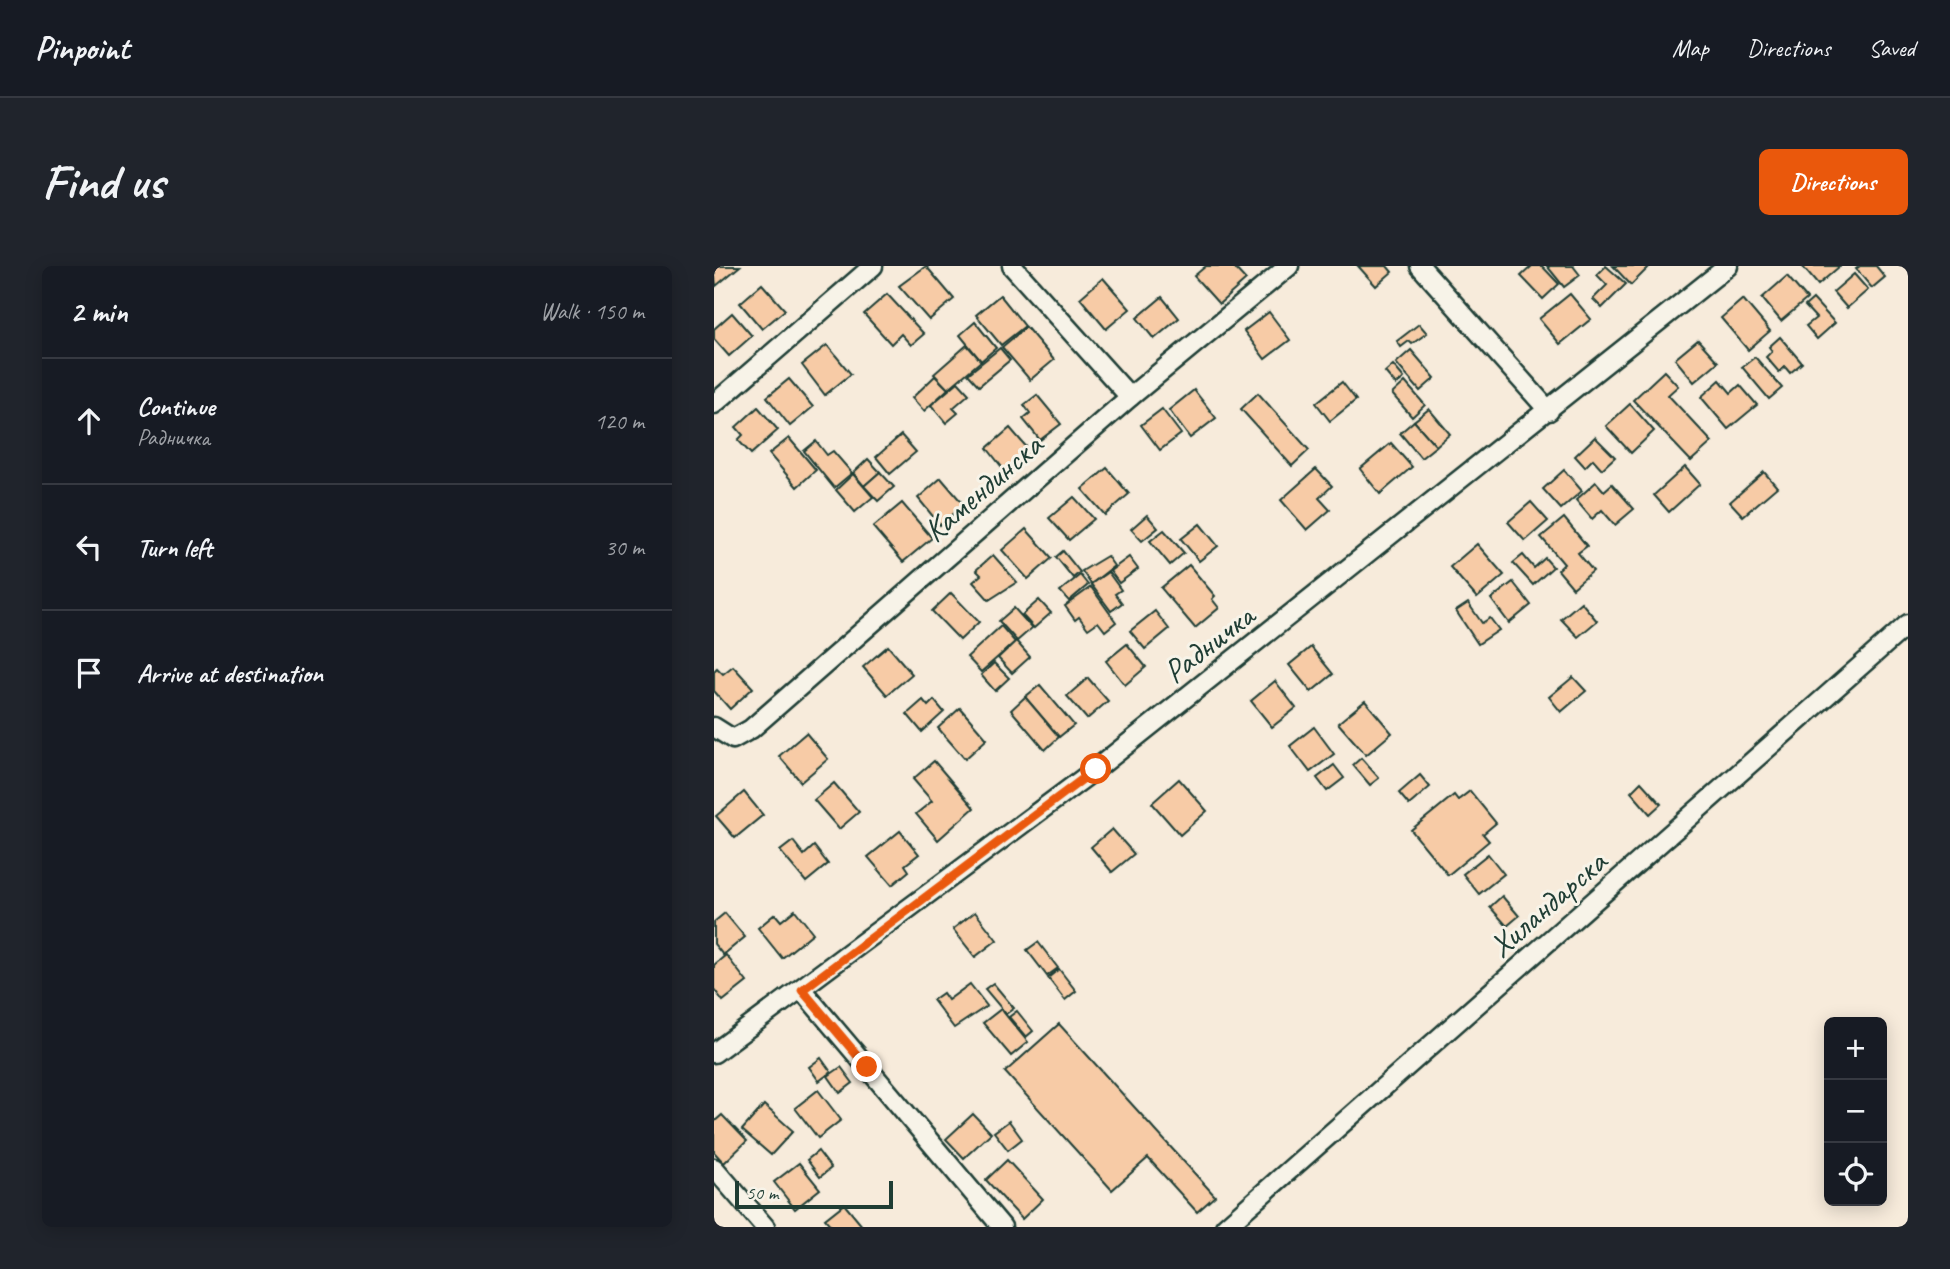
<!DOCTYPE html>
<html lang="en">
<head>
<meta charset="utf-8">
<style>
  body { margin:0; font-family:Caveat,sans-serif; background:#20242c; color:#f1f3f6 }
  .controls { position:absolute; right:21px; bottom:21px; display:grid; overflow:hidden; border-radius:10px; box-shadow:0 4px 18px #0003 }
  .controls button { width:63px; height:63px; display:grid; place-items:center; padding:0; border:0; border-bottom:2px solid #363941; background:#171b24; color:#f1f3f6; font:35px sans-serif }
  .scale { position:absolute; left:21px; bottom:18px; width:158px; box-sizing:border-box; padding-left:7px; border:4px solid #1f3d34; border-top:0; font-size:19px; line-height:24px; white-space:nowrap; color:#1f3d34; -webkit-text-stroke:5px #f7f3e8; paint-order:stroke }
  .stop { position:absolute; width:21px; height:21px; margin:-16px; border:5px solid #ea580c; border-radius:50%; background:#fff }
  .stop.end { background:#ea580c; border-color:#fff; box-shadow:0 2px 7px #0008 }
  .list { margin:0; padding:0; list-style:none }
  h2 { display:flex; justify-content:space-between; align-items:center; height:91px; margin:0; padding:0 28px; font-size:30px }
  h2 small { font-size:23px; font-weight:400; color:#9ea1a6 }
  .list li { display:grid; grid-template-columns:46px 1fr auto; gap:21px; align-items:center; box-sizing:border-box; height:126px; padding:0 28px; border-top:2px solid #363941 }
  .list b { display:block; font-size:26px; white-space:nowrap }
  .list p { margin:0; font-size:23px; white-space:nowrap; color:#9ea1a6 }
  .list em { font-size:23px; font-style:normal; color:#9ea1a6 }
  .icon { flex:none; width:38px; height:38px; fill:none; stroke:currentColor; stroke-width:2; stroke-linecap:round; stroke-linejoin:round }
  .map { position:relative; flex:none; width:1194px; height:961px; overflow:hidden; border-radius:10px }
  header { display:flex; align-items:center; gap:42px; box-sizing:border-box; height:98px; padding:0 35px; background:#171b24; border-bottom:2px solid #363941 }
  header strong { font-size:33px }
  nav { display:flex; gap:38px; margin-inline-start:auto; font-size:24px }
  .intro { display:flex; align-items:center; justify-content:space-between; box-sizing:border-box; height:168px; padding:0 42px }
  h1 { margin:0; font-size:49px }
  .button { padding:18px 32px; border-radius:10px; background:#ea580c; color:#fff; font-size:24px; font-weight:700 }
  main { display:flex; gap:42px; padding:0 42px }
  aside { flex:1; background:#171b24; border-radius:10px; box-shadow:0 4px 18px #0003 }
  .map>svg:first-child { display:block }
  .building { fill:#f7cba6; stroke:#1f3d34; stroke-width:2 }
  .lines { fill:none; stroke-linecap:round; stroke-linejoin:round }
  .street-casing { stroke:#1f3d34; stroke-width:23 }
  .street { stroke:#f7f3e8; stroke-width:18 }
  .route { stroke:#ea580c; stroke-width:9 }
  .labels { text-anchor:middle; stroke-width:6; stroke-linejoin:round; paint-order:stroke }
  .street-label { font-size:33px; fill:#1f3d34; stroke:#f7f3e8 }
</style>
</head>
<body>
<header>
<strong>Pinpoint</strong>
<nav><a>Map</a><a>Directions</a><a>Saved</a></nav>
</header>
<div class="intro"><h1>Find us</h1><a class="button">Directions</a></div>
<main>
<aside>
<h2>2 min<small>Walk · 150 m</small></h2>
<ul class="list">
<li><svg class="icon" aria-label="ahead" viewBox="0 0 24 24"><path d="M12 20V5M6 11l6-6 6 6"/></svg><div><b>Continue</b><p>Радничка</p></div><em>120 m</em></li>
<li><svg class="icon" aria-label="left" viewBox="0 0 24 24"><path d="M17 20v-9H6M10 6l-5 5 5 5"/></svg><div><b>Turn left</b></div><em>30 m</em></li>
<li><svg class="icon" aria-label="arrive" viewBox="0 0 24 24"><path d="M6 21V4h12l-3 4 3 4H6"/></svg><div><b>Arrive at destination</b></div></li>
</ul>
</aside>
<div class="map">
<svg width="1194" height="961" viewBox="0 0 1194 961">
  <rect width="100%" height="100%" fill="#f7ebdb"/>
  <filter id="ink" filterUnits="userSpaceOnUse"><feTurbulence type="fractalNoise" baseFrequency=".0143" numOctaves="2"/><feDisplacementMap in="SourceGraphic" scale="14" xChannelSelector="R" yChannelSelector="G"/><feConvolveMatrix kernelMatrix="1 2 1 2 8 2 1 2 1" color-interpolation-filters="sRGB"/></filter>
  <g filter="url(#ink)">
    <g class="building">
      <path d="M0,0H26L2,20Z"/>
      <path d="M212,0L240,33L215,54L185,20Z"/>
      <path d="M492,0H519L532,14L505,38L480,10Z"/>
      <path d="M644,0H673L678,6L662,20Z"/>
      <path d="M818,0H828L845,18L829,33L807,10Z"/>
      <path d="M833,0H859L866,9L850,21Z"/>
      <path d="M892,0L912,18L888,42L879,33L893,19L883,9Z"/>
      <path d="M899,0H934L935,1L917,19Z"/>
      <path d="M1088,0H1126L1104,19Z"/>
      <path d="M1146,0H1162L1171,11L1158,22L1142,3Z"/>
      <path d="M1140,8L1154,24L1133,42L1119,26Z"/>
      <path d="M1073,10L1093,33L1067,55L1048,32Z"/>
      <path d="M389,12L416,43L392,63L366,32Z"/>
      <path d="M48,18L71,44L48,63L26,37Z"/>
      <path d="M173,28L210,68L197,79L187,68L177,78L150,48Z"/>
      <path d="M856,28L877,53L846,78L825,53Z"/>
      <path d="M286,29L311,60L287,79L262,49Z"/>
      <path d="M448,31L465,52L440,73L423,52Z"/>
      <path d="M1029,33L1056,65L1034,84L1007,52Z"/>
      <path d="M1099,33L1121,57L1103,73L1092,60L1102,52L1091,40Z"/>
      <path d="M555,46L576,74L551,93L530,65Z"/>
      <path d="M18,47L38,70L15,90L0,73V63Z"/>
      <path d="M261,56L282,82L267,95L246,69Z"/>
      <path d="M705,58L713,67L698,78L695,75L687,81L683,75Z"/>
      <path d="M312,61L340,94L316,114L288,81Z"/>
      <path d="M1066,71L1088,97L1076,107L1071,101L1065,106L1052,91L1058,85L1055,81Z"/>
      <path d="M984,74L1004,96L980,116L961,93Z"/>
      <path d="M113,79L137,108L111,129L88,99Z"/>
      <path d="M253,79L267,95L234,123L220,108Z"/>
      <path d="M286,82L296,94L265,120L254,108Z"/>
      <path d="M697,84L721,112L706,125L682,97Z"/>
      <path d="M1041,91L1068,122L1055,133L1028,101Z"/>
      <path d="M679,99L690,112L682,119L671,106Z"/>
      <path d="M950,105L964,120L954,129L998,176L977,195L919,134Z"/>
      <path d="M221,110L234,123L210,145L198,132Z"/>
      <path d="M75,113L99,141L76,160L53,131Z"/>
      <path d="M1006,114L1017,127L1026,119L1043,139L1014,163L987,131Z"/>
      <path d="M244,116L255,128L239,142L244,147L232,157L217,139Z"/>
      <path d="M628,116L642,134L616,155L602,137Z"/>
      <path d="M691,116L711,139L698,151L678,128Z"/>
      <path d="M480,124L502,152L476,172L455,144Z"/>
      <path d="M544,127L595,184L578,200L527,143Z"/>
      <path d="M323,129L347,158L326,174L309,153L316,147L310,139Z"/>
      <path d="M916,138L940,165L917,187L892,160Z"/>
      <path d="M44,141L64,164L37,188L24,174L29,169L22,161Z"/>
      <path d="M448,143L467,168L446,184L427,159Z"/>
      <path d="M715,143L736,168L722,180L700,155Z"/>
      <path d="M700,155L722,180L707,192L686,167Z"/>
      <path d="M296,162L315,184L291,205L273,182Z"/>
      <path d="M187,169L202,186L176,208L162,191Z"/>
      <path d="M881,171L901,191L888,203L879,193L871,201L861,190Z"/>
      <path d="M75,172L102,204L83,221L55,188Z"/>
      <path d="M102,175L113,189L119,185L138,207L120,222L90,185Z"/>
      <path d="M677,177L698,201L666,228L646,203Z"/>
      <path d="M154,193L166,206L150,220L139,207Z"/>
      <path d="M971,201L986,218L955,246L940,229Z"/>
      <path d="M393,202L415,228L391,249L368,223Z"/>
      <path d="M602,203L618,220L605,232L616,244L593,264L567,234Z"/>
      <path d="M850,204L868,225L847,243L829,223Z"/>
      <path d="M166,206L180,221L164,235L150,220Z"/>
      <path d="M1050,206L1063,221L1029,250L1016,236Z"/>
      <path d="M139,208L159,231L141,246L122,224Z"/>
      <path d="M227,212L250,239L226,259L204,232Z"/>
      <path d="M882,216L890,225L898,218L920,243L901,259L888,244L878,253L862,234Z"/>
      <path d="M360,231L380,253L355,274L335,252Z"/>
      <path d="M817,236L834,255L811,275L794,256Z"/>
      <path d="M188,237L218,272L189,296L159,261Z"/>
      <path d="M433,249L444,262L428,275L417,263Z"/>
      <path d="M850,252L873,280L864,287L879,305L859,322L844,304L850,298L827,271Z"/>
      <path d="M486,258L504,280L485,295L467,273Z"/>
      <path d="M312,263L338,292L314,313L288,284Z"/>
      <path d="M450,264L470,287L456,299L436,275Z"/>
      <path d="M763,278L790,309L763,332L736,301Z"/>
      <path d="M349,285L366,306L359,312L342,291Z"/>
      <path d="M279,289L303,316L275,334L259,316L267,309L262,304Z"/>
      <path d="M809,289L820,302L831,292L839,301L819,319L799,297Z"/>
      <path d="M393,290L400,300L377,318L368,305Z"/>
      <path d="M415,291L424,303L405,317L396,305Z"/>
      <path d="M475,299L501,330L498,333L505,342L481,362L447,322Z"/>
      <path d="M394,306L407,324L401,328L408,337L397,345L377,318Z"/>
      <path d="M366,309L374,319L355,335L346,325Z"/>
      <path d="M799,316L817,339L795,357L777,333Z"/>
      <path d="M377,321L402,356L391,365L384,356L374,363L365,351L361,354L351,340Z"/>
      <path d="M237,327L265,356L246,374L218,345Z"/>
      <path d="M325,334L337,347L320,362L308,349Z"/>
      <path d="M867,336L883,355L864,371L847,353Z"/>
      <path d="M754,337L768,357L776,352L785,364L764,378L742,345Z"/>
      <path d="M300,342L318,362L303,375L285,355Z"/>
      <path d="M441,345L455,363L431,383L416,365Z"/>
      <path d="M287,360L301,376L267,406L253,391Z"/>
      <path d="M302,375L316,391L298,407L284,392Z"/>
      <path d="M413,378L432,401L411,419L392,395Z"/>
      <path d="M174,380L198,408L173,429L149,401Z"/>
      <path d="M597,381L619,408L597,426L575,399Z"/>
      <path d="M280,397L295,412L281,425L267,409Z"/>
      <path d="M19,400L39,422L16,443L0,425V405L3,402L9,408Z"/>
      <path d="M859,411L872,425L847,446L835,431Z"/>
      <path d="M374,412L394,435L373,453L353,430Z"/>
      <path d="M561,415L582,442L558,461L537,435Z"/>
      <path d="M326,419L360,459L345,471L311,431Z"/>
      <path d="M311,431L345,471L331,484L297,444Z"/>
      <path d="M209,434L214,440L220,434L230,446L208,466L193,448Z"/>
      <path d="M651,435L678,467L652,489L624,457Z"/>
      <path d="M246,442L273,473L251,493L224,462Z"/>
      <path d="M600,461L620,488L596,506L576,480Z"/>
      <path d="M92,467L114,493L87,516L65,490Z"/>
      <path d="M647,492L665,512L656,519L639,499Z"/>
      <path d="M220,495L260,542L224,574L202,548L218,535L199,513Z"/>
      <path d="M620,499L630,512L613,525L603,512Z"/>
      <path d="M706,509L716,521L695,539L685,527Z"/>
      <path d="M465,513L493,545L466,569L438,537Z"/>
      <path d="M927,516L947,538L936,548L917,526Z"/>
      <path d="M120,517L145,546L125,563L100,534Z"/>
      <path d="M756,525L782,557L769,568L775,575L734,609L697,564L740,529L744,534Z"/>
      <path d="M30,526L49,549L21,572L2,550Z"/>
      <path d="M398,563L420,588L398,606L377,581Z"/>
      <path d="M186,565L205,588L191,599L195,605L178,619L154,591Z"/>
      <path d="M79,575L90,589L100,580L114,598L92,616L66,585Z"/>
      <path d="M774,588L790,608L765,628L749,608Z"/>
      <path d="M788,630L805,650L793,660L776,641Z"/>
      <path d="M81,644L99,667L68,692L44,662L61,648L67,655Z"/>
      <path d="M261,646L283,674L261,691L239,663Z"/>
      <path d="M11,647L31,671L9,689L0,678V656Z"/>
      <path d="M324,676L344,702L333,710L313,684Z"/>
      <path d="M12,689L33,716L9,735L0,723V699Z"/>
      <path d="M345,703L362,725L351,734L334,712Z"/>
      <path d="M279,717L300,742L292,748L271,723Z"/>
      <path d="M256,718L273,740L240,762L219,734L229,727L234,734Z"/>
      <path d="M287,743L314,776L297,790L269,757Z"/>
      <path d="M303,745L319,765L312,771L295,751Z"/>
      <path d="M345,758L501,930L483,946L434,892L398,924L291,806Z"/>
      <path d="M107,792L117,806L105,815L95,801Z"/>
      <path d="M127,801L139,817L126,827L114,810Z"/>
      <path d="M104,824L127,854L104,872L81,842Z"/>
      <path d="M50,839L79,865L57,889L28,864Z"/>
      <path d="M259,848L277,867L250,892L232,873Z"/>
      <path d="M8,849L33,875L10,897L0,886V856Z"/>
      <path d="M295,855L308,873L294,884L280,866Z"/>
      <path d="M104,885L117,902L106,911L93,894Z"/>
      <path d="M293,894L329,933L308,953L272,914Z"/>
      <path d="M85,897L106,923L81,943L60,916Z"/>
      <path d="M130,938L149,961H118L111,953Z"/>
    </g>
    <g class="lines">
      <defs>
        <g id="street">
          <path d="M298,0L416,131"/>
          <path d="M706,0L835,145"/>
          <path d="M0,138L159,0"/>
          <path d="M0,461L19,473L37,463L416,131L575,0"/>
          <path d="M88,724L288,961"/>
          <path d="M0,787L382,503L1014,0"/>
          <path d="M0,902L51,961"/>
          <path d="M511,961L1194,358"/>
        </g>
      </defs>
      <use href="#street" class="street-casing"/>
      <use href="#street" class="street"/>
    </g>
  </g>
  <g class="lines" filter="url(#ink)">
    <path class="route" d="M153,801L88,724L382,503"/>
  </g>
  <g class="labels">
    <g class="street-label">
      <text transform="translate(268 221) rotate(-41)" y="12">Камендинска</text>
      <text transform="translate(494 377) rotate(-38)" y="12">Радничка</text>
      <text transform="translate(833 637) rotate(-41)" y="12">Хиландарска</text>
    </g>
  </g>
</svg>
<div class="controls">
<button>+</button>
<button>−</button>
<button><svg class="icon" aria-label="locate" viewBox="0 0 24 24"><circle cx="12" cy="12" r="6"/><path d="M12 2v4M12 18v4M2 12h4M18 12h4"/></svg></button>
</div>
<div class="scale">50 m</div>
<div class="stop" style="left:382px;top:503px"></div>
<div class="stop end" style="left:153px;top:801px"></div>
</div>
</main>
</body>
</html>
